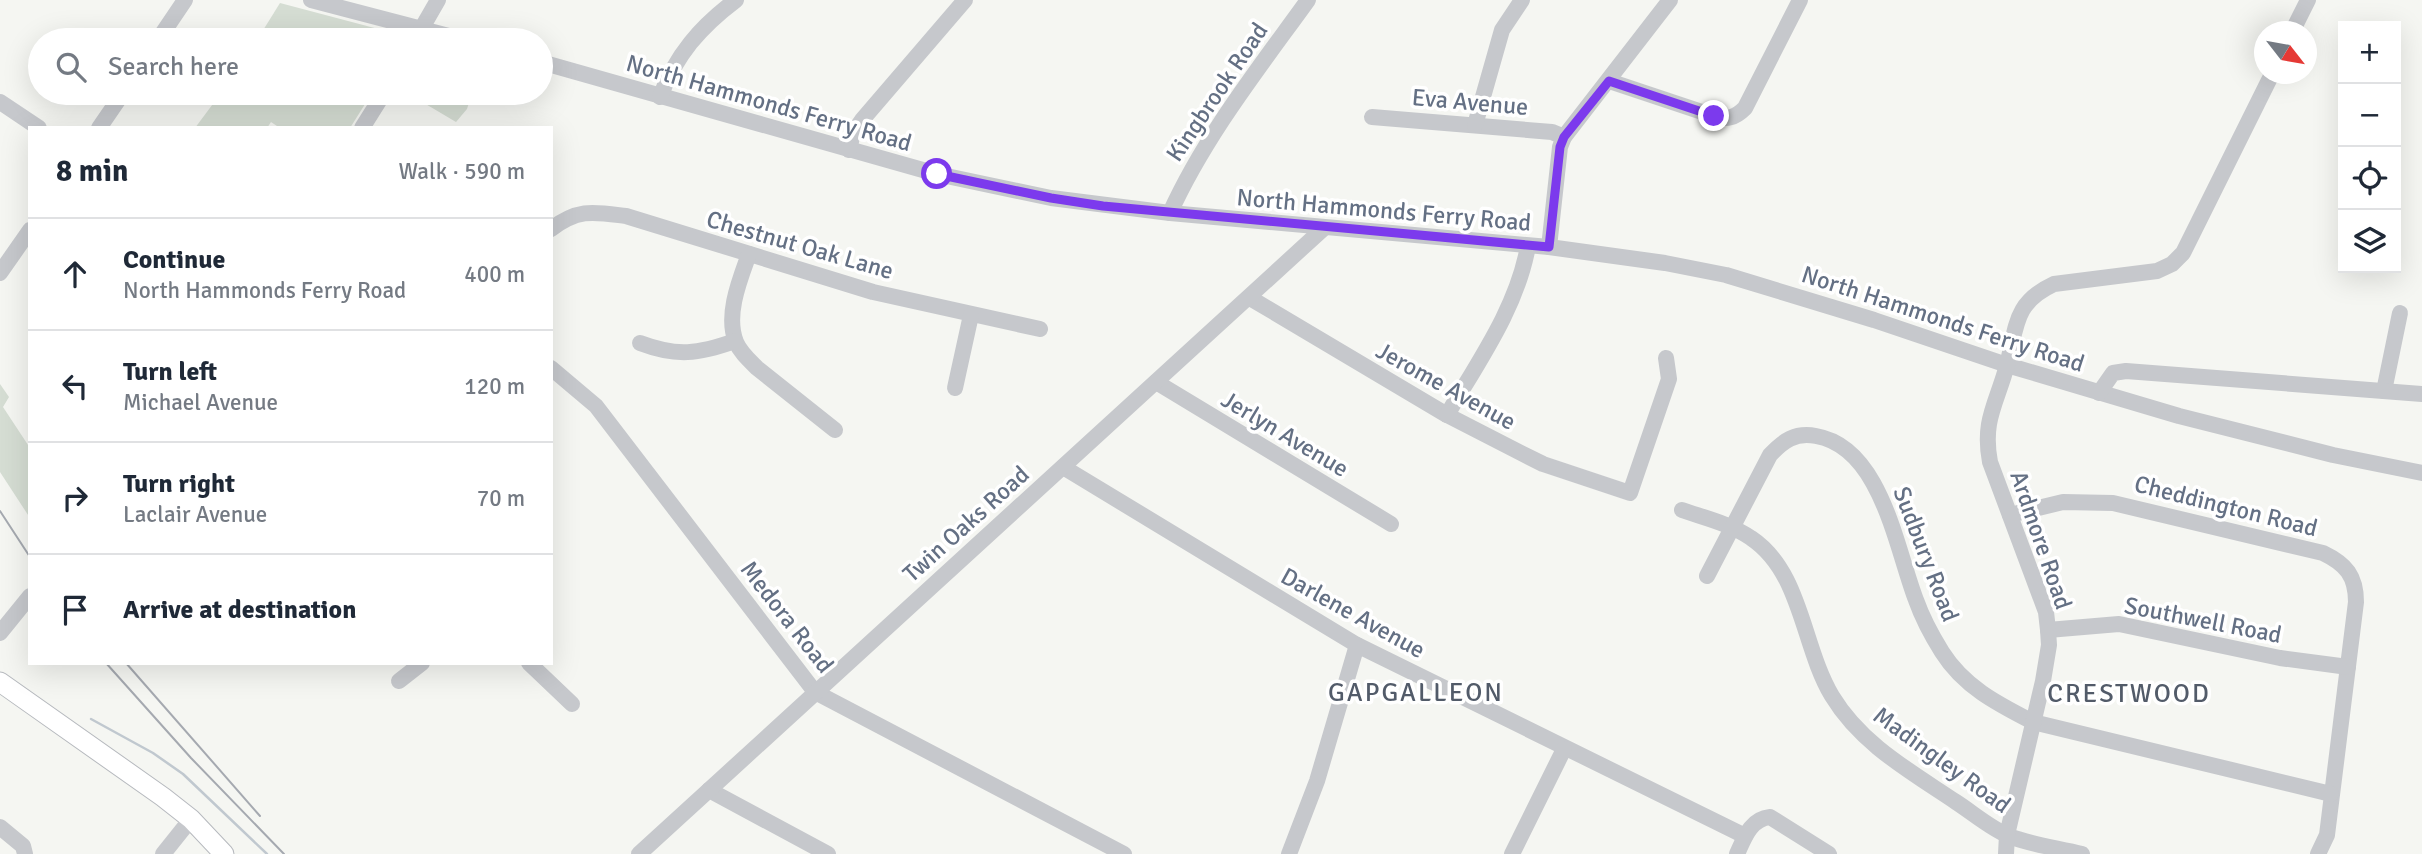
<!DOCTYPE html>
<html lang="en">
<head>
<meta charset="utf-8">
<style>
  body { margin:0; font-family:Signika,sans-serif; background:#f6f6f7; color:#1f2937 }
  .controls { position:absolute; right:21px; top:21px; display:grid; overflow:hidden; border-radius:0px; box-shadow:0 7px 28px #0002 }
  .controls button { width:63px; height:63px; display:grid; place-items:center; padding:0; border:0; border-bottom:2px solid #e0e1e3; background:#fff; color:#1f2937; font:35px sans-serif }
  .compass { position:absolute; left:2254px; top:21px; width:63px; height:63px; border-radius:50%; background:#fff; box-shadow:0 7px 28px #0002; rotate:121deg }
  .stop { position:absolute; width:21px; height:21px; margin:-16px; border:5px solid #7c3aed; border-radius:50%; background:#fff }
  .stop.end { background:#7c3aed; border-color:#fff; box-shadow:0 2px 7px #0008 }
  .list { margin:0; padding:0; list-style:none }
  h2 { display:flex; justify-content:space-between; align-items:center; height:91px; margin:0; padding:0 28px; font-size:30px }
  h2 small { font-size:23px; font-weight:400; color:#747a83 }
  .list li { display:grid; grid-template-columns:46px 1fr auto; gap:21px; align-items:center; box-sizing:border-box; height:112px; padding:0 28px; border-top:2px solid #e0e1e3 }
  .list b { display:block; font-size:26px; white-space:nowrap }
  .list p { margin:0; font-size:23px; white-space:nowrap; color:#747a83 }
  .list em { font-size:23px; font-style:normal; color:#747a83 }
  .icon { flex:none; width:38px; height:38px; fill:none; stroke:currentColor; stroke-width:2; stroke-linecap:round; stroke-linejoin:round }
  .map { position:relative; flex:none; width:2422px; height:854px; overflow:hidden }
  .search { position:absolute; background:#fff; box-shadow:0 7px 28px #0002; left:28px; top:28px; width:525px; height:77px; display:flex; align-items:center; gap:18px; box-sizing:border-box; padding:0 24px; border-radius:38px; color:#747a83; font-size:26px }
  .panel { position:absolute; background:#fff; box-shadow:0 7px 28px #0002; left:28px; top:126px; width:525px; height:539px; border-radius:0px }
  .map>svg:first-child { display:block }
  .green { fill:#d5ddd3 }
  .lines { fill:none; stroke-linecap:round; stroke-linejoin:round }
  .stream { stroke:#c0c8cf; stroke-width:2.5 }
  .major-casing { stroke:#b6b9be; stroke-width:21 }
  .minor { stroke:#c6c8cc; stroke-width:16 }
  .major { stroke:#fff; stroke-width:19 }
  .tram { stroke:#a5a9b0; stroke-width:2 }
  .route { stroke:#7c3aed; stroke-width:9 }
  .labels { text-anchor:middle; stroke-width:7; stroke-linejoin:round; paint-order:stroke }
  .street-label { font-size:24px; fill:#647084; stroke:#fff }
  .neighbourhood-label { font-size:26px; letter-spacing:2px; fill:#525b69; stroke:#fff }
</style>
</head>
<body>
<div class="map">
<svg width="2422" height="854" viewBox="0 0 2422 854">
  <rect width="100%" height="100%" fill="#f5f6f2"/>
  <g class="green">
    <path d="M280,3L382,30L392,40H257Z"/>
    <path d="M221,93H372L350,128H280L271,122L267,128H195Z"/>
    <path d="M407,93H472L467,109L456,122Z"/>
    <path d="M0,384L9,397L3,407L30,448V518L0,472Z"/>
  </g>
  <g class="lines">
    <path class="stream" d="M91,719L153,753L183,774L267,854"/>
    <defs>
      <path id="major" d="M0,682L163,797L191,819L224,854"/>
    </defs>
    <use href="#major" class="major-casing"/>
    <g class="minor">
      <path d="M311,0L464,40"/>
      <path d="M2292,32L2308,0"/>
      <path d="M158,40L185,0"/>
      <path d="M415,40L438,0"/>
      <path d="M541,62L937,174L1051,198L1170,213L1549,247L1665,263L1726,275L1874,320L2007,365L2179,416L2333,455L2422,473"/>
      <path d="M1609,81L1714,116C1727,120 1735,118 1745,108L1800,0"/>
      <path d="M660,97C676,55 700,27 736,0"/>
      <path d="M0,102L39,128"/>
      <path d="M1372,117L1552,132L1564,137"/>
      <path d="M1475,125L1502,30L1522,0"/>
      <path d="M99,128L123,93"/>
      <path d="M362,128L384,93"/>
      <path d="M849,150L853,133L862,120L965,0"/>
      <path d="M1170,213C1205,136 1259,68 1308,0"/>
      <path d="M551,229C579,208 594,212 626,216L873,292L1040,329"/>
      <path d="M1549,247L1560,147L1564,137L1670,0"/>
      <path d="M749,254C740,279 725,315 736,342C740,352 749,360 757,368L835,430"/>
      <path d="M0,273L30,230"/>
      <path d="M1250,298L1447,415L1521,453L1543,464L1630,493L1669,379L1666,358"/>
      <path d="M640,343C677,357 698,354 735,341"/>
      <path d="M551,368L596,406L815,692L1124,854"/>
      <path d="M1156,382L1391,524"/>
      <path d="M955,388L971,315"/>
      <path d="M2384,391L2400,313"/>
      <path d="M2099,393L2113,373L2126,371L2422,394"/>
      <path d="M1447,415C1478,362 1517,308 1528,246"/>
      <path d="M1063,467L1357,645L1745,836"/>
      <path d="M1682,510C1705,518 1731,524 1751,538C1802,572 1802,646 1832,696C1861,744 1910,771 1956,802C1973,813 1990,828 2009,836C2032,845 2058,848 2082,854"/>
      <path d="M2010,515L2063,502L2113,503L2323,553C2346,564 2356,576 2356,602L2327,835L2318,854"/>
      <path d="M1707,576L1770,455C1783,441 1795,432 1816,436C1881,447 1896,548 1916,600C1922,617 1932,636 1942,652C1964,687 1998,704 2033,722L2331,794"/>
      <path d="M2048,630L2119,624L2280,658L2348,667"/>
      <path d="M0,633L30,596"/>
      <path d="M529,663L572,704"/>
      <path d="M399,681L422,663"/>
      <path d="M709,790L828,854"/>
      <path d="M0,827L23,846L25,854"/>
      <path d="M163,854L191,819"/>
      <path d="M639,854L1324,228"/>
      <path d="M1289,854L1317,781L1357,645"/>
      <path d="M1512,854L1564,749"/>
      <path d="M1737,854C1744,839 1750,819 1770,817L1829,854"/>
      <path d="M2006,854L2007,835L2043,681L2049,645L2048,630L2046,612L1990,462C1982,420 1997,403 2007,365C2017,327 2013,303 2054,284L2157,271L2172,264L2183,253L2272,74"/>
    </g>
    <use href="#major" class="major"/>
    <g class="tram">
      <path d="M0,511L30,557"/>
      <path d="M106,663L191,758L284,854"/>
      <path d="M126,663L260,816"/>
    </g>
  </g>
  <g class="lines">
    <path class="route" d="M937,174L1051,198L1103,206L1549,247L1560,147L1564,137L1609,81L1714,116"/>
  </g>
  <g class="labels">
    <g class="street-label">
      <text transform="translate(1217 92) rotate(-56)" y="8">Kingbrook Road</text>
      <text transform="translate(1470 102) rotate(5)" y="8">Eva Avenue</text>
      <text transform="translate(769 103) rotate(16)" y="8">North Hammonds Ferry Road</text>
      <text transform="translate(1384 210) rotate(5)" y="8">North Hammonds Ferry Road</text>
      <text transform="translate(800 245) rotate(16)" y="8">Chestnut Oak Lane</text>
      <text transform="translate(1943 319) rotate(18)" y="8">North Hammonds Ferry Road</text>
      <text transform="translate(1446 386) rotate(29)" y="8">Jerome Avenue</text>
      <text transform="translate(1285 434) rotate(31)" y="8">Jerlyn Avenue</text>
      <text transform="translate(2226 506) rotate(14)" y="8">Cheddington Road</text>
      <text transform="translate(966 524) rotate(-42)" y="8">Twin Oaks Road</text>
      <text transform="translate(2041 540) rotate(71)" y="8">Ardmore Road</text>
      <text transform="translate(1926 554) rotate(69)" y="8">Sudbury Road</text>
      <text transform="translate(1353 613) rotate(29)" y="8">Darlene Avenue</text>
      <text transform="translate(787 617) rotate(52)" y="8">Medora Road</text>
      <text transform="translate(2203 620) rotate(11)" y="8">Southwell Road</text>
      <text transform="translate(1942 760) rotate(36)" y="8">Madingley Road</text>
    </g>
    <g class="neighbourhood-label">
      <text x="1416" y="701">GAPGALLEON</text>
      <text x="2129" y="702">CRESTWOOD</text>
    </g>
  </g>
</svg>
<div class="controls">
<button>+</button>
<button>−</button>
<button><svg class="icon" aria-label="locate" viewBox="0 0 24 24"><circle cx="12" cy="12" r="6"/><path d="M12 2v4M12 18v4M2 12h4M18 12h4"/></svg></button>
<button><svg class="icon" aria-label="layers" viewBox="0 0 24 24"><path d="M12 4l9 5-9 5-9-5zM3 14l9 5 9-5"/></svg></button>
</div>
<svg class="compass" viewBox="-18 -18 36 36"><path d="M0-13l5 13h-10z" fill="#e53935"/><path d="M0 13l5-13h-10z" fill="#747a83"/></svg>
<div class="stop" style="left:937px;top:174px"></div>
<div class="stop end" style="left:1714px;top:116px"></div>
<div class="search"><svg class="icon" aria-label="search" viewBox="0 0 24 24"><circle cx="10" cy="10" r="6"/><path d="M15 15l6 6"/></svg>Search here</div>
<section class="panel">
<h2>8 min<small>Walk · 590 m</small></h2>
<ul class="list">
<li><svg class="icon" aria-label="ahead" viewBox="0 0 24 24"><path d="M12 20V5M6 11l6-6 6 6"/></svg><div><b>Continue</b><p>North Hammonds Ferry Road</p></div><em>400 m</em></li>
<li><svg class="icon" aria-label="left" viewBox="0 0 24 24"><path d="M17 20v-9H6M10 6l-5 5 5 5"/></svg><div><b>Turn left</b><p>Michael Avenue</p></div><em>120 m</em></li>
<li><svg class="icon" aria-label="right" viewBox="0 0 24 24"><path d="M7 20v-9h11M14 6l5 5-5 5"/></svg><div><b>Turn right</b><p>Laclair Avenue</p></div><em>70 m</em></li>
<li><svg class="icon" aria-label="arrive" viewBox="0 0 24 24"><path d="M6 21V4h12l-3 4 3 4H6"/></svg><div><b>Arrive at destination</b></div></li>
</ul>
</section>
</div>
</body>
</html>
